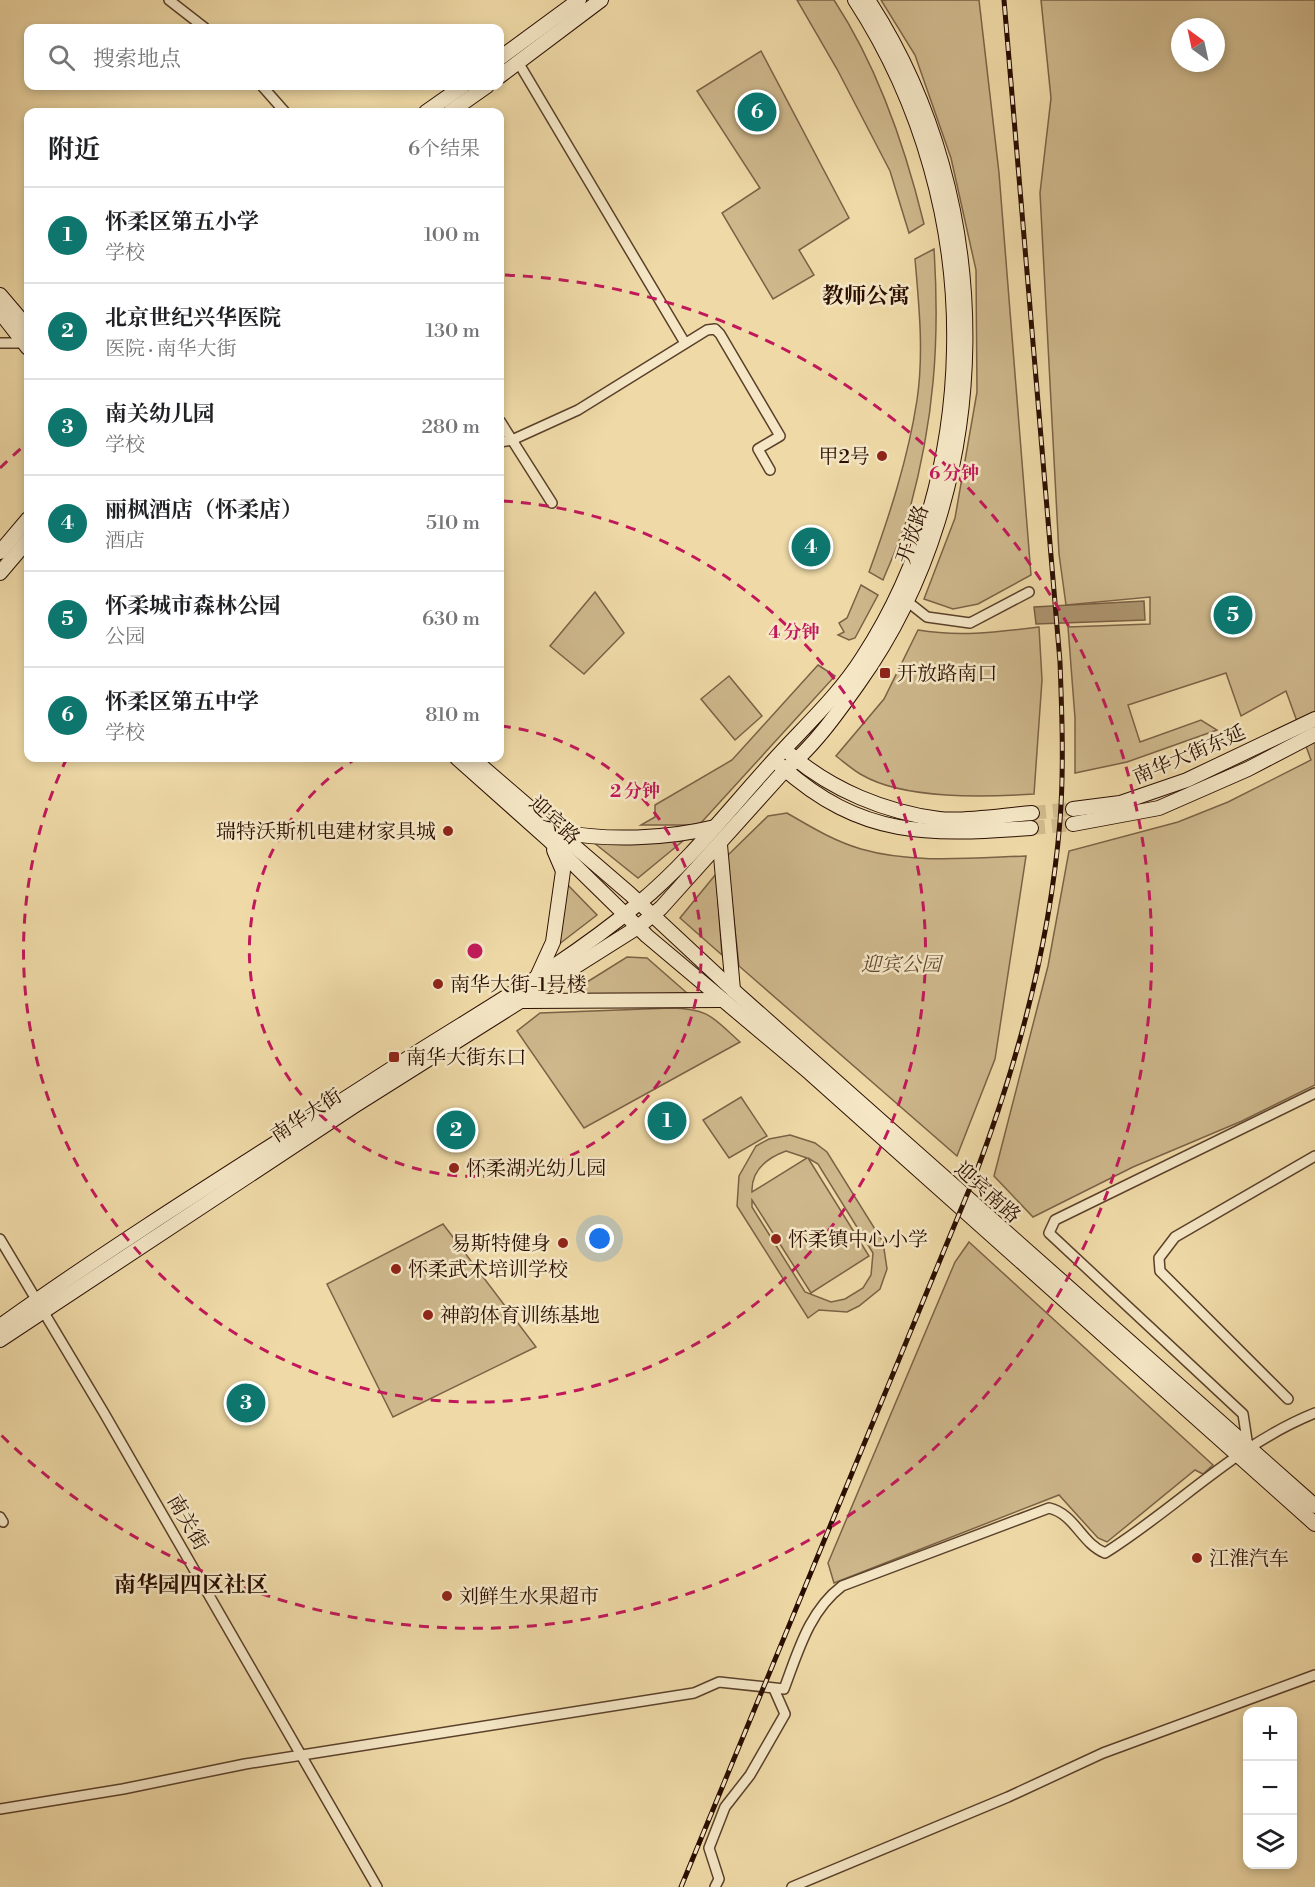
<!DOCTYPE html>
<html lang="zh">
<head>
<meta charset="utf-8">
<style>
  body { margin:0; font-family:"Libre Bodoni","Noto Serif SC",serif; background:#f6f6f6; color:#202124 }
  .controls { position:absolute; right:18px; bottom:18px; display:grid; overflow:hidden; border-radius:12px; box-shadow:0 3px 9px #0003 }
  .controls button { width:54px; height:54px; display:grid; place-items:center; padding:0; border:0; border-bottom:2px solid #e0e0e0; background:#fff; color:#202124; font:30px sans-serif }
  .compass { position:absolute; left:1171px; top:18px; width:54px; height:54px; border-radius:50%; background:#fff; box-shadow:0 3px 9px #0003; rotate:327deg }
  .you { position:absolute; left:600px; top:1239px; width:21px; height:21px; margin:-15px; border:4px solid #fff; border-radius:50%; background:#1a73e8; box-shadow:0 0 0 9px #1a73e833 }
  .badge { display:grid; place-items:center; width:39px; height:39px; border-radius:50%; background:#0f766e; color:#fff; font-size:20px; font-weight:700 }
  .pin { position:absolute; translate:-50% -50%; border:3px solid #fff; box-shadow:0 2px 6px #0006 }
  .list { margin:0; padding:0; list-style:none }
  h2 { display:flex; justify-content:space-between; align-items:center; height:78px; margin:0; padding:0 24px; font-size:26px }
  h2 small { font-size:20px; font-weight:400; color:#757577 }
  .list li { display:grid; grid-template-columns:39px 1fr auto; gap:18px; align-items:center; box-sizing:border-box; height:96px; padding:0 24px; border-top:2px solid #e0e0e0 }
  .list b { display:block; font-size:22px; white-space:nowrap }
  .list p { margin:0; font-size:20px; white-space:nowrap; color:#757577 }
  .list em { font-size:20px; font-style:normal; color:#757577 }
  .icon { flex:none; width:33px; height:33px; fill:none; stroke:currentColor; stroke-width:2; stroke-linecap:round; stroke-linejoin:round }
  .map { position:relative; flex:none; width:1315px; height:1887px; overflow:hidden }
  .search { position:absolute; background:#fff; box-shadow:0 3px 9px #0003; left:24px; top:24px; width:480px; height:66px; display:flex; align-items:center; gap:15px; box-sizing:border-box; padding:0 21px; border-radius:12px; color:#757577; font-size:22px }
  .panel { position:absolute; background:#fff; box-shadow:0 3px 9px #0003; left:24px; top:108px; width:480px; height:654px; border-radius:12px }
  .map>svg:first-child { display:block }
  .green { fill:#cdb78b; stroke:#7b6246; stroke-width:1.5; fill-rule:evenodd }
  .water { fill:#ac946e; stroke:#785e42; stroke-width:1.5 }
  .lines { fill:none; stroke-linecap:round; stroke-linejoin:round }
  .secondary-tunnel { stroke:#d1bb8e; stroke-width:14; stroke-dasharray:14 7; stroke-linecap:butt }
  .street-casing { stroke:#5a402a; stroke-width:12 }
  .secondary-casing { stroke:#290d00; stroke-width:16 }
  .street { stroke:#f5e7c6; stroke-width:9 }
  .secondary { stroke:#f5e7c6; stroke-width:14 }
  .rail-casing { stroke:#290d00; stroke-width:5 }
  .rail { stroke:#f5e7c6; stroke-width:3; stroke-dasharray:9; stroke-linecap:butt }
  .ring { fill:none; stroke:#c2185b; stroke-width:3; stroke-dasharray:10 8 }
  .poi-dot { fill:#8f2418; stroke:#f5e7c6; stroke-width:2 }
  .labels { text-anchor:middle; stroke-width:5; stroke-linejoin:round; paint-order:stroke }
  .poi-label { font-size:20px; fill:#290d00; stroke:#f5e7c6; text-anchor:start }
  .street-label { font-size:20px; fill:#290d00; stroke:#f5e7c6 }
  .park-label { font-size:20px; font-style:italic; fill:#624831; stroke:#f5e7c6 }
  .quarter-label { font-size:22px; font-weight:bold; fill:#290d00; stroke:#f5e7c6 }
  .centre { fill:#c2185b; stroke:#f5e7c6; stroke-width:3 }
  .ring-label { font-size:18px; text-anchor:middle; font-weight:bold; fill:#c2185b; stroke:#f5e7c6; stroke-width:5; stroke-linejoin:round; paint-order:stroke }
</style>
</head>
<body>
<div class="map">
<svg width="1315" height="1887" viewBox="0 0 1315 1887">
  <rect width="100%" height="100%" fill="#efdaa7"/>
  <filter id="stains"><feTurbulence type="fractalNoise" baseFrequency=".00333" numOctaves="4"/><feColorMatrix values="0 0 0 0 .2 0 0 0 0 .09 0 0 0 0 .02 0 0 0 .5 -.17"/></filter>
  <radialGradient id="worn" r=".72"><stop offset=".6" stop-color="#630" stop-opacity="0"/><stop offset="1" stop-color="#630" stop-opacity=".3"/></radialGradient>
  <g class="green">
    <path d="M797,0H834C878,67 905,146 924,224L909,233L890,171L837,69Z"/>
    <path d="M881,0H979L999,173L1031,575L978,604L953,609L924,599L955,518L977,392L976,270L951,158L915,55Z"/>
    <path d="M1041,0H1315V1085L1242,1121L1133,1167L1033,1217L994,1176L1048,966L1069,851L1178,822L1228,802L1311,760L1286,691L1241,716L1226,673L1128,705L1140,742L1201,720L1217,730L1127,762L1075,773V718L1068,627L1150,624V597L1066,605L1059,554L1040,193L1051,98ZM1180,27H1216V63H1180Z"/>
    <path d="M761,51L849,218L799,250L814,275L773,299L722,213L760,188L697,91Z"/>
    <path d="M934,249C940,342 934,421 909,512C903,535 892,558 883,580L869,572C889,517 908,459 917,400C924,354 919,305 915,259Z"/>
    <path d="M861,585L878,595L855,638L849,640L838,635L844,632L839,623L847,618Z"/>
    <path d="M595,592L624,633L584,674L550,646Z"/>
    <path d="M1039,627L1042,680L1034,794C986,797 905,800 862,775C853,770 844,762 836,756L884,699L918,630C960,637 997,632 1039,627Z"/>
    <path d="M818,665L835,676L699,825H641L655,817V805L732,760Z"/>
    <path d="M729,676L762,716L735,740L701,699Z"/>
    <path d="M787,813C811,827 834,841 861,849C913,864 972,858 1026,856L995,1059L957,1156L739,966L727,856L768,816Z"/>
    <path d="M683,841L638,878L593,842Z"/>
    <path d="M716,874L722,955L680,918Z"/>
    <path d="M565,882L597,915L554,948Z"/>
    <path d="M627,957L647,958L687,993L563,997Z"/>
    <path d="M671,1008C710,1009 712,1017 740,1042L584,1128L517,1031L540,1013Z"/>
    <path d="M741,1097L767,1136L729,1158L703,1120Z"/>
    <path d="M790,1135L815,1143L827,1152L883,1242L887,1269L880,1289L859,1306L847,1312L819,1310L808,1318L737,1206L739,1176L756,1146L769,1139ZM786,1151L807,1158L752,1192C751,1170 767,1158 786,1151ZM808,1158L818,1164L873,1253L871,1275L863,1288L845,1299L831,1302L805,1292L752,1207V1200L811,1293L869,1256Z"/>
    <path d="M443,1224L536,1347L393,1417L327,1284Z"/>
    <path d="M969,1242L1213,1465L1203,1474L1195,1470L1107,1542L1098,1538L1059,1495L834,1583L828,1563L955,1262Z"/>
  </g>
  <path class="water" d="M1144,601L1145,620L1036,624L1034,607Z"/>
  <g class="lines">
    <g class="secondary-tunnel">
      <path d="M1032,813L1073,809"/>
      <path d="M1031,828L1073,824"/>
    </g>
    <defs>
      <g id="street">
        <path d="M169,0L205,28"/>
        <path d="M518,62L685,343"/>
        <path d="M262,86L285,112"/>
        <path d="M0,343H24"/>
        <path d="M500,421L552,503"/>
        <path d="M500,442L512,440L578,410L707,330L715,329L720,334L780,436L758,449L770,470"/>
        <path d="M908,602L927,617L970,623L1029,592"/>
        <path d="M0,1239L104,1413L377,1887"/>
        <path d="M1288,1399L1160,1271L1159,1258L1175,1237L1315,1156"/>
        <path d="M1248,1447L1243,1414L1049,1233L1055,1220L1315,1093"/>
        <path d="M0,1517L3,1522"/>
        <path d="M0,1809L123,1789L245,1764L694,1693L719,1682L784,1689C798,1652 809,1611 842,1586L1049,1508C1075,1514 1081,1543 1105,1553C1177,1508 1235,1445 1315,1413"/>
        <path d="M715,1887L719,1879L709,1848L725,1807L750,1775L785,1714L774,1689"/>
        <path d="M792,1887L1008,1797L1103,1753L1315,1675"/>
      </g>
      <g id="secondary">
        <path d="M500,58L579,0"/>
        <path d="M500,76L601,0"/>
        <path d="M426,112L463,86"/>
        <path d="M450,112L487,86"/>
        <path d="M0,295L28,328"/>
        <path d="M0,312L28,348"/>
        <path d="M0,552L28,519"/>
        <path d="M0,573L28,540"/>
        <path d="M791,755C832,790 885,812 939,819C964,822 1005,815 1032,813"/>
        <path d="M457,758L549,840L647,936L810,1073L1315,1524"/>
        <path d="M472,758L630,894L733,990L1315,1506"/>
        <path d="M780,765C862,839 929,835 1031,828"/>
        <path d="M1073,809L1120,803L1187,780L1315,719"/>
        <path d="M1073,824L1159,808L1248,769L1315,734"/>
        <path d="M559,832C609,841 666,839 715,827"/>
        <path d="M720,845L733,990"/>
        <path d="M537,977L553,942L563,871L554,850"/>
        <path d="M523,1001L723,1000"/>
        <path d="M0,1326C129,1234 266,1150 399,1064C480,1012 565,965 639,903C690,861 730,808 775,759C805,726 839,695 863,657C922,566 952,458 954,350C957,227 922,103 855,0"/>
        <path d="M0,1340L354,1106L638,927L661,908L785,770C814,746 836,715 858,684C999,487 1000,202 868,0"/>
      </g>
    </defs>
    <use href="#street" class="street-casing"/>
    <use href="#secondary" class="secondary-casing"/>
    <use href="#street" class="street"/>
    <use href="#secondary" class="secondary"/>
    <defs>
      <path id="rail" d="M681,1887L976,1173C1019,1059 1050,943 1060,821C1064,768 1062,715 1060,662L1004,0"/>
    </defs>
    <use href="#rail" class="rail-casing"/>
    <use href="#rail" class="rail"/>
  </g>
  <g class="ring">
    <path d="M501 726A226 226 0 1 1 357 758"/>
    <path d="M503 501A451 451 0 1 1 66 760"/>
    <path d="M0 468A677 677 0 0 1 26 444M505 275A677 677 0 1 1 0 1434"/>
  </g>
  <g class="poi-dot">
    <circle cx="882" cy="456" r="6"/>
    <rect x="879" y="667" width="12" height="12" rx="3"/>
    <circle cx="448" cy="831" r="6"/>
    <circle cx="438" cy="984" r="6"/>
    <rect x="388" y="1051" width="12" height="12" rx="3"/>
    <circle cx="454" cy="1168" r="6"/>
    <circle cx="776" cy="1239" r="6"/>
    <circle cx="563" cy="1243" r="6"/>
    <circle cx="396" cy="1269" r="6"/>
    <circle cx="428" cy="1315" r="6"/>
    <circle cx="1197" cy="1558" r="6"/>
    <circle cx="447" cy="1596" r="6"/>
  </g>
  <g class="labels">
    <g class="poi-label">
      <text x="870" y="463" text-anchor="end">甲2号</text>
      <text x="897" y="680">开放路南口</text>
      <text x="436" y="838" text-anchor="end">瑞特沃斯机电建材家具城</text>
      <text x="450" y="991">南华大街-1号楼</text>
      <text x="406" y="1064">南华大街东口</text>
      <text x="466" y="1175">怀柔湖光幼儿园</text>
      <text x="788" y="1246">怀柔镇中心小学</text>
      <text x="551" y="1250" text-anchor="end">易斯特健身</text>
      <text x="408" y="1276">怀柔武术培训学校</text>
      <text x="440" y="1322">神韵体育训练基地</text>
      <text x="1209" y="1565">江淮汽车</text>
      <text x="459" y="1603">刘鲜生水果超市</text>
    </g>
    <g class="street-label">
      <text transform="translate(912 534) rotate(-71)" y="7">开放路</text>
      <text transform="translate(1189 754) rotate(-23)" y="7">南华大街东延</text>
      <text transform="translate(555 820) rotate(43)" y="7">迎宾路</text>
      <text transform="translate(306 1115) rotate(-33)" y="7">南华大街</text>
      <text transform="translate(988 1192) rotate(42)" y="7">迎宾南路</text>
      <text transform="translate(188 1522) rotate(60)" y="7">南关街</text>
    </g>
    <g class="park-label">
      <text x="901" y="971">迎宾公园</text>
    </g>
    <g class="quarter-label">
      <text x="866" y="303">教师公寓</text>
      <text x="191" y="1592">南华园四区社区</text>
    </g>
  </g>
  <circle cx="475" cy="951" r="9" class="centre"/>
  <g class="ring-label">
    <text x="954" y="479">6 分钟</text>
    <text x="794" y="638">4 分钟</text>
    <text x="635" y="797">2 分钟</text>
  </g>
  <rect width="100%" height="100%" filter="url(#stains)"/>
  <rect width="100%" height="100%" fill="url(#worn)"/>
</svg>
<div class="controls">
<button>+</button>
<button>−</button>
<button><svg class="icon" aria-label="layers" viewBox="0 0 24 24"><path d="M12 4l9 5-9 5-9-5zM3 14l9 5 9-5"/></svg></button>
</div>
<svg class="compass" viewBox="-18 -18 36 36"><path d="M0-13l5 13h-10z" fill="#e53935"/><path d="M0 13l5-13h-10z" fill="#757577"/></svg>
<div class="you"></div>
<div class="pin badge" style="left:667px;top:1121px">1</div>
<div class="pin badge" style="left:456px;top:1130px">2</div>
<div class="pin badge" style="left:246px;top:1403px">3</div>
<div class="pin badge" style="left:811px;top:547px">4</div>
<div class="pin badge" style="left:1233px;top:615px">5</div>
<div class="pin badge" style="left:757px;top:112px">6</div>
<div class="search"><svg class="icon" aria-label="search" viewBox="0 0 24 24"><circle cx="10" cy="10" r="6"/><path d="M15 15l6 6"/></svg>搜索地点</div>
<section class="panel">
<h2>附近<small>6个结果</small></h2>
<ul class="list">
<li><span class="badge">1</span><div><b>怀柔区第五小学</b><p>学校</p></div><em>100 m</em></li>
<li><span class="badge">2</span><div><b>北京世纪兴华医院</b><p>医院 · 南华大街</p></div><em>130 m</em></li>
<li><span class="badge">3</span><div><b>南关幼儿园</b><p>学校</p></div><em>280 m</em></li>
<li><span class="badge">4</span><div><b>丽枫酒店（怀柔店）</b><p>酒店</p></div><em>510 m</em></li>
<li><span class="badge">5</span><div><b>怀柔城市森林公园</b><p>公园</p></div><em>630 m</em></li>
<li><span class="badge">6</span><div><b>怀柔区第五中学</b><p>学校</p></div><em>810 m</em></li>
</ul>
</section>
</div>
</body>
</html>
